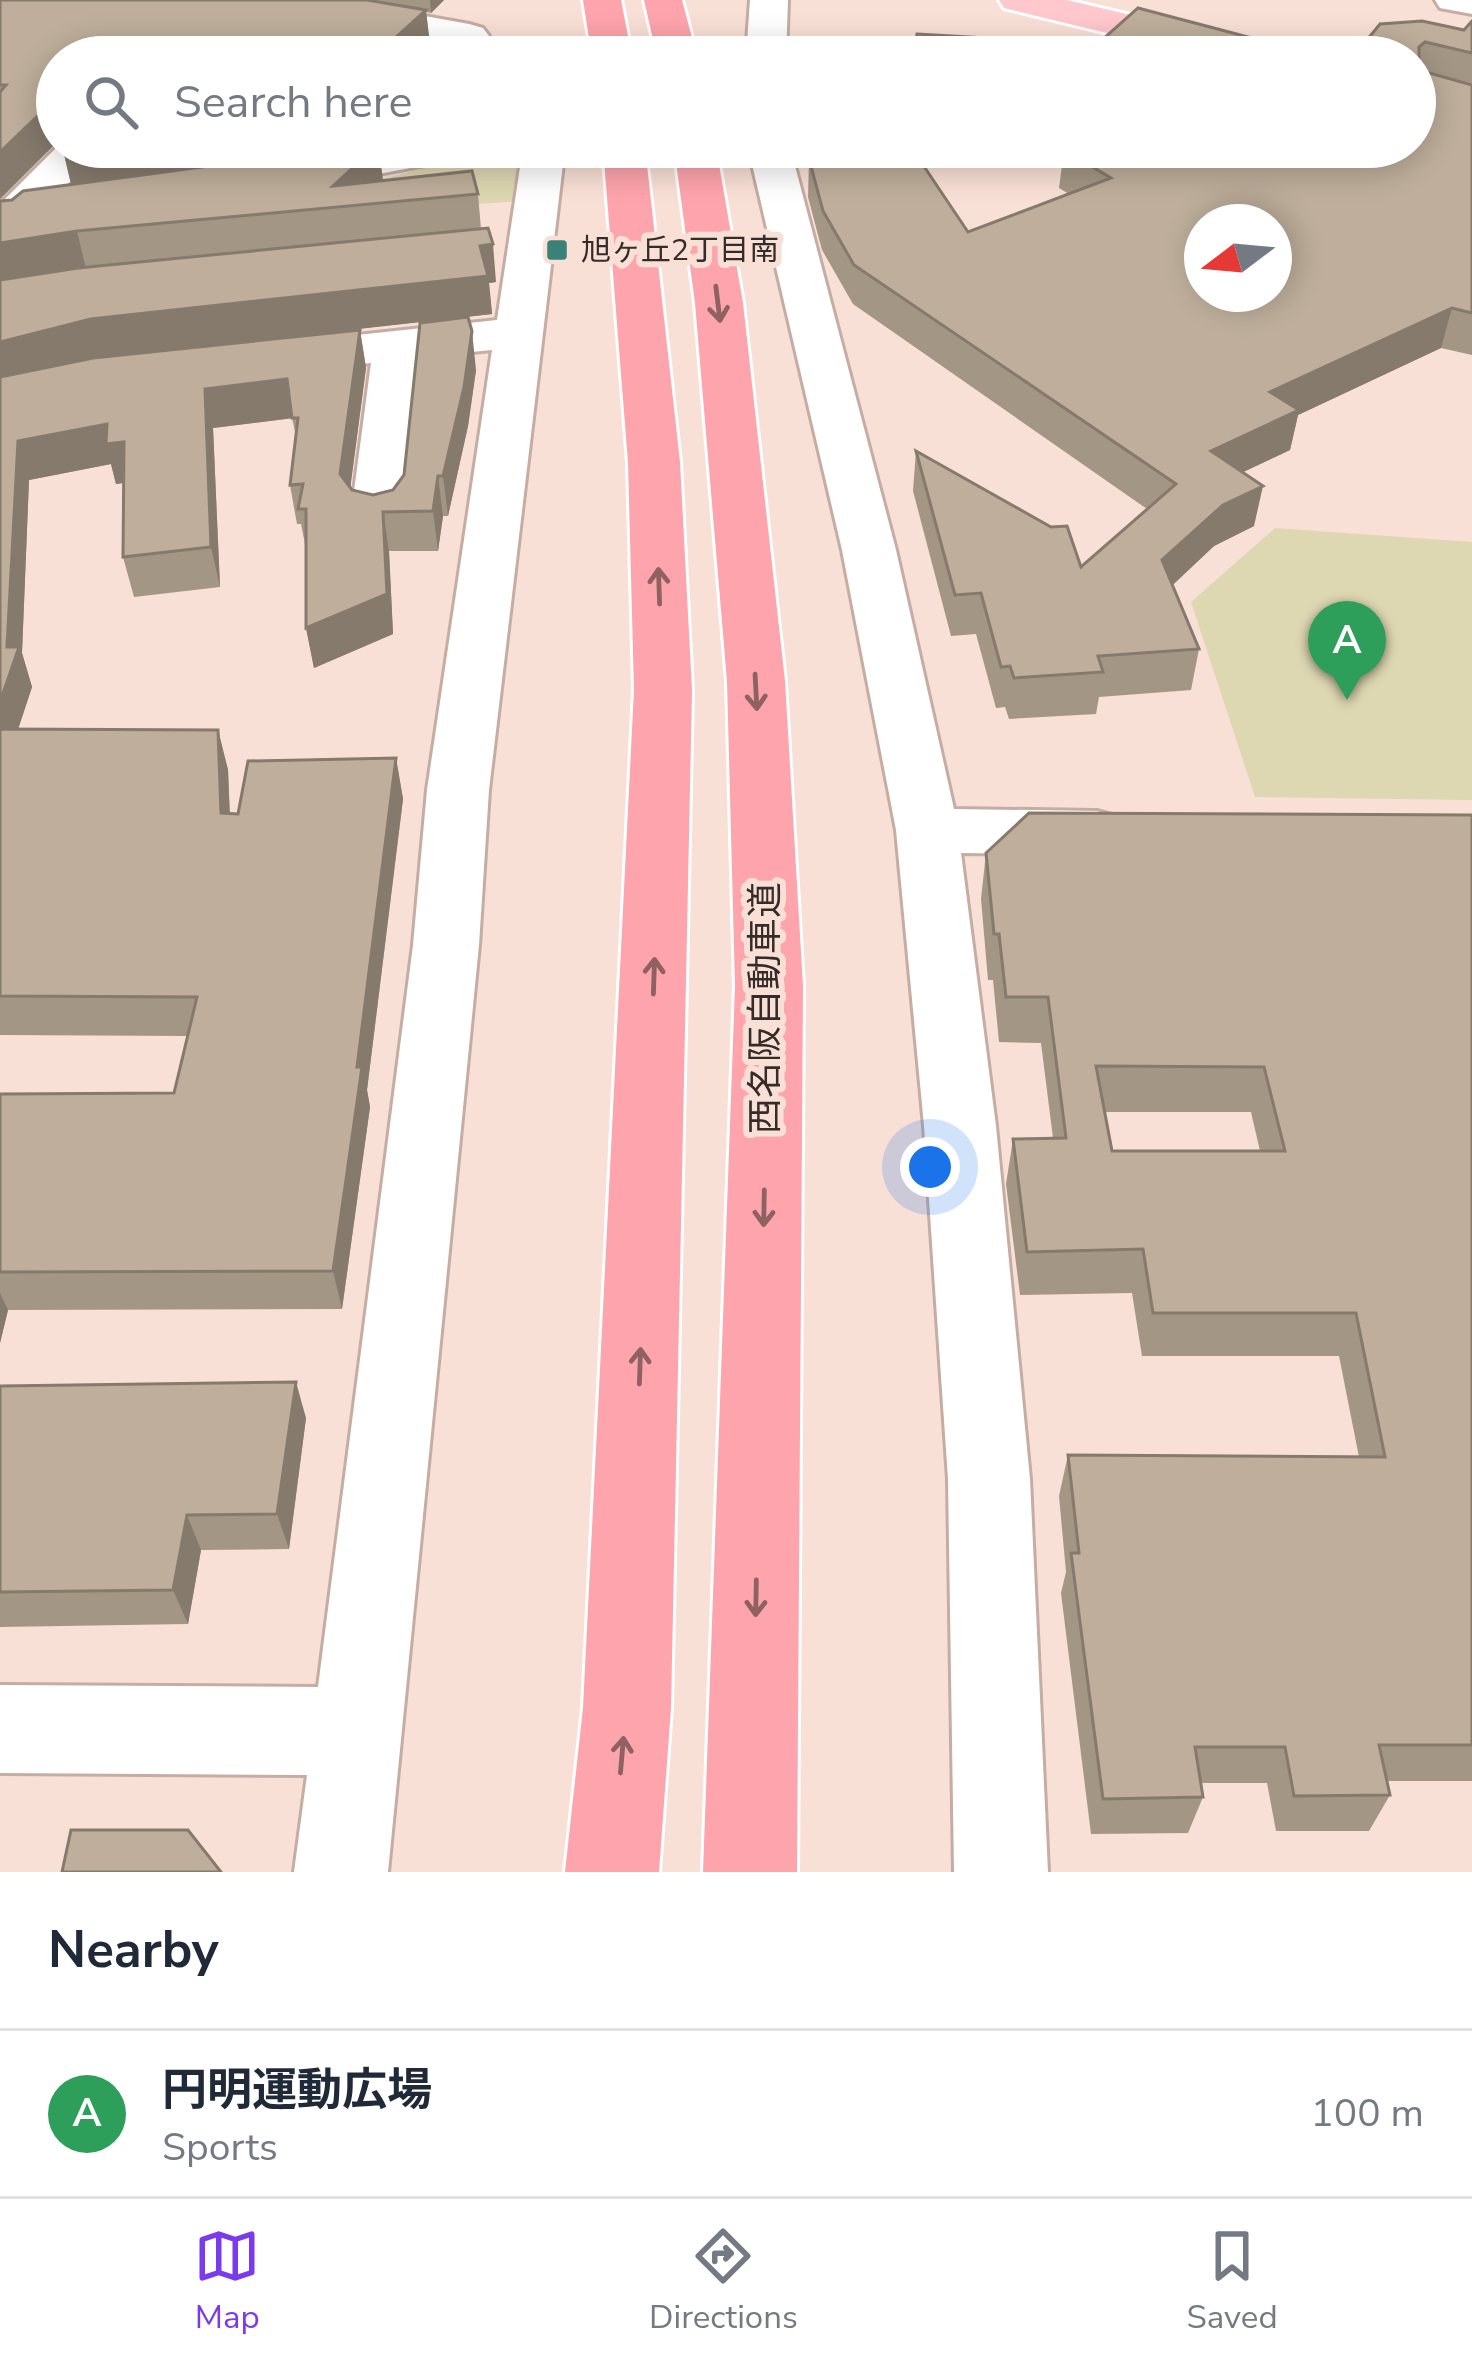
<!DOCTYPE html>
<html lang="en">
<head>
<meta charset="utf-8">
<style>
  body { margin:0; font-family:"Nunito Sans","Noto Sans JP",sans-serif; background:#f6f6f7; color:#1f2937 }
  .compass { position:absolute; left:1184px; top:204px; width:108px; height:108px; border-radius:50%; background:#fff; box-shadow:0 6px 30px #0003; rotate:254deg }
  .you { position:absolute; left:930px; top:1167px; width:42px; height:42px; margin:-30px; border:9px solid #fff; border-radius:50%; background:#1a73e8; box-shadow:0 0 0 18px #1a73e833 }
  .badge { display:grid; place-items:center; width:78px; height:78px; border-radius:50%; background:#7c3aed; color:#fff; font-size:39px; font-weight:700 }
  .pin { position:absolute; translate:-50% -99px; filter:drop-shadow(0 3px 6px #0008) }
  .pin::after { content:''; position:absolute; top:63px; width:42px; height:36px; background:inherit; clip-path:polygon(0 0,100% 0,50% 100%) }
  .list { margin:0; padding:0; list-style:none }
  h2 { display:flex; justify-content:space-between; align-items:center; height:156px; margin:0; padding:0 48px; font-size:51px }
  h2 small { font-size:39px; font-weight:400; color:#747a83 }
  .list li { display:grid; grid-template-columns:78px 1fr auto; gap:36px; align-items:center; box-sizing:border-box; height:168px; padding:0 48px; border-top:3px solid #e0e1e3 }
  .list b { display:block; font-size:45px; white-space:nowrap }
  .list p { margin:0; font-size:39px; white-space:nowrap; color:#747a83 }
  .list em { font-size:39px; font-style:normal; color:#747a83 }
  .icon { flex:none; width:66px; height:66px; fill:none; stroke:currentColor; stroke-width:2; stroke-linecap:round; stroke-linejoin:round }
  .map { position:relative; flex:none; width:1472px; height:1872px; overflow:hidden }
  .search { position:absolute; background:#fff; box-shadow:0 6px 30px #0003; left:36px; right:36px; top:36px; height:132px; display:flex; align-items:center; gap:30px; box-sizing:border-box; padding:0 42px; border-radius:66px; color:#747a83; font-size:45px }
  .sheet { height:324px; background:#fff }
  nav { display:flex; justify-content:space-around; align-items:center; box-sizing:border-box; height:168px; border-top:3px solid #e0e1e3; background:#fff; font-size:33px; color:#747a83 }
  nav a { display:grid; justify-items:center; gap:6px }
  nav .on { color:#7c3aed }
  .map>svg:first-child { display:block }
  .green { fill:#ddd7b2 }
  .lines { fill:none; stroke-linecap:round; stroke-linejoin:round }
  .minor-casing { stroke:#c5ada3; stroke-width:6 }
  .major-casing { stroke:#fff; stroke-width:6 }
  .highway-casing { stroke:#fff; stroke-width:6 }
  .minor { fill:#fff; fill-rule:evenodd }
  .major { fill:#fec8cd; fill-rule:evenodd }
  .highway { fill:#fea4ac; fill-rule:evenodd }
  .wall { fill:#a39685; fill-rule:evenodd }
  .shaded-wall { fill:#857a6c }
  .building { fill:#beae9b; stroke:#857a6c; stroke-width:3; fill-rule:evenodd }
  .oneway { stroke:#8f6163 }
  .poi-dot { fill:#3a8178; stroke:#f9e0d6; stroke-width:4.5 }
  .labels { text-anchor:middle; stroke-width:12; stroke-linejoin:round; paint-order:stroke }
  .far-poi-label { font-size:30px; fill:#352b28; stroke:#f9e0d6; text-anchor:start }
  .street-label { font-size:36px; fill:#352b28; stroke:#f9e0d6 }
</style>
</head>
<body>
<div class="map">
<svg width="1472" height="1872" viewBox="0 0 1472 1872">
  <rect width="100%" height="100%" fill="#f9e0d6"/>
  <g class="green">
    <path d="M496,149L522,153V201L394,210L383,179Z"/>
    <path d="M1275,528L1472,542V800L1255,797L1191,602Z"/>
  </g>
  <g class="lines">
    <defs>
      <g id="minor">
        <path d="M253,0H336L469,24L483,28L489,36L483,44L469,48L272,12L258,8Z"/>
        <path d="M750,0H788L786,57H746Z"/>
        <path d="M1435,0H1472V14L1440,8Z"/>
        <path d="M57,147H102L16,240L0,244V204Z"/>
        <path d="M384,147H474L468,156L453,160L293,190L278,186L271,177L278,168Z"/>
        <path d="M523,147H565L489,790L479,945L388,1872H294L307,1775L0,1773V1685L318,1687L413,945L427,790L492,350L421,357L405,514L397,525L378,530L359,525L351,514L371,363L273,374L256,369L248,359L256,349L273,344L497,320Z"/>
        <path d="M748,147H790L896,550L954,809L1097,811L1119,817L1128,833L1119,849L1097,855L961,853L996,1126L1030,1479L1048,1872H954L948,1479L924,1126L896,830L842,550Z"/>
      </g>
      <path id="major" d="M999,0H1067L1270,48L1276,57H1206L1004,8Z"/>
      <g id="highway">
        <path d="M583,0H621L632,57H592Z"/>
        <path d="M644,0H682L697,57H657Z"/>
        <path d="M603,147H645L680,462L692,690L671,1708L659,1872H565L583,1708L634,690L628,462Z"/>
        <path d="M674,147H716L743,303L785,681L803,986L797,1872H703L735,986L727,681L695,303Z"/>
      </g>
    </defs>
    <use href="#minor" class="minor-casing"/>
    <use href="#major" class="major-casing"/>
    <use href="#highway" class="highway-casing"/>
    <use href="#minor" class="minor"/>
    <use href="#major" class="major"/>
    <use href="#highway" class="highway"/>
  </g>
  <g class="wall">
    <path d="M0,0H444L431,13L426,12L430,45L417,57H57V142L0,199Z"/>
    <path d="M1472,21V355L1441,348L1298,415L1290,450L1243,472L1254,526L1214,546L1173,585L1199,649L1191,690L1099,697L1096,714L1009,719L1005,707L996,708L976,634L951,636L913,491L916,451L1081,567L1147,509L853,304L822,250L808,197L809,159L968,232L1069,194L1059,188L1064,150L1415,147L1353,57L1464,30Z"/>
    <path d="M920,147H977L976,150Z"/>
    <path d="M379,148L382,181L478,194L481,229L496,282L489,283L492,314L230,343L360,330L366,368L350,488L352,490L373,495L393,490L476,370L468,426L448,516H443L438,551H389L393,634L314,668L306,628V549L301,524H297L290,485L296,436L292,418L213,428L220,587L134,597L123,557L124,483L116,484L111,464L29,480L22,653L32,687L18,729L218,730L228,770L230,814H238L396,758L403,799L367,1090L370,1107L342,1309L8,1310L0,1343V1094L174,1093L188,1036L0,1035V201L12,200L71,185L63,150Z"/>
    <path d="M1472,815V1781H1387L1390,1795L1369,1831H1276L1267,1783H1201L1203,1797L1188,1833L1091,1834L1061,1593L1066,1572L1059,1496L1068,1455L1359,1457L1339,1356H1142L1132,1293L1020,1295L1006,1184L1013,1139L1053,1138L1041,1043L999,1042L993,980H988L981,899L986,853ZM1105,1112H1251L1260,1151H1112Z"/>
    <path d="M0,1386L306,1418L289,1549L201,1550L188,1624L0,1627Z"/>
  </g>
  <g class="shaded-wall">
    <path d="M430,0H444L431,13Z"/>
    <path d="M426,10L430,45L417,57H386L385,47Z"/>
    <path d="M48,106L57,142L0,199V152Z"/>
    <path d="M88,147H386L379,148L383,180L357,205L333,186L72,187L63,150Z"/>
    <path d="M77,231L86,269L0,282V243Z"/>
    <path d="M493,244L496,282L489,283L492,314L101,358L0,383V342L91,319Z"/>
    <path d="M1452,308L1441,348L1298,415L1290,450L1203,491L1211,451L1270,392Z"/>
    <path d="M360,330L366,368L347,513L340,474Z"/>
    <path d="M472,331L476,370L468,426L448,516L443,476Z"/>
    <path d="M287,379L294,418L213,428L220,587L211,547L205,389Z"/>
    <path d="M107,424L124,442L134,481L116,484L111,464L29,480L22,653L32,687L5,769L0,756V702L7,647L18,441Z"/>
    <path d="M438,476L443,516L438,551L433,511Z"/>
    <path d="M1263,486L1254,526L1214,546L1155,601L1162,560L1223,505Z"/>
    <path d="M383,512L389,551L393,634L314,668L306,628Z"/>
    <path d="M218,730L228,770L231,853L221,813Z"/>
    <path d="M396,758L403,799L367,1090L370,1107L342,1309L333,1271Z"/>
    <path d="M0,1293L8,1310L0,1343Z"/>
    <path d="M296,1382L306,1418L289,1549L277,1514Z"/>
    <path d="M187,1515L201,1550L188,1624L173,1590Z"/>
  </g>
  <g class="building">
    <path d="M0,0H367L426,10L385,47L412,52L406,57H57V106H48L0,152V92L6,85H0Z"/>
    <path d="M1138,8L1301,51L1339,57H1083Z"/>
    <path d="M1422,21L1464,30L1472,21V53L1425,42L1419,47V70L1472,85V313L1452,308L1270,392L1299,410L1211,451L1263,486L1223,505L1162,560L1199,649L1098,656L1103,672L1014,678L1010,666L1001,667L981,593L955,595L916,451L1051,527L1067,526L1081,567L1176,484L854,265L823,211L809,159L911,147L968,232L1111,178L1064,150L1073,147H1415V57H1353L1380,24ZM1202,222H1274V294H1202Z"/>
    <path d="M917,34L985,38L983,57H914Z"/>
    <path d="M350,147H375L333,186L472,171L478,194L77,231L0,243V201L12,200L23,191Z"/>
    <path d="M488,228L493,244L480,246L488,276L91,319L0,342V280L78,268Z"/>
    <path d="M468,317L472,331L464,387L443,476H438L433,511L383,512L387,594L306,628V509H298L303,484L290,485L298,418H292L287,379L205,389L211,547L123,557L124,442L106,444L107,424L18,441L7,647H19L0,702V377L93,358L360,330L340,474L352,490L373,495L393,490L404,475L420,323Z"/>
    <path d="M0,729L218,730L221,813L238,814L248,761L396,758L357,1067H362L333,1271L0,1272V1094L174,1093L197,997L0,996Z"/>
    <path d="M1029,813L1472,815V1745H1379L1390,1795L1294,1796L1285,1747H1195L1203,1797L1103,1799L1071,1553H1079L1068,1455L1385,1457L1356,1313H1153L1143,1249L1027,1252L1013,1139L1066,1138L1048,997H1006L999,934H994L986,853ZM1096,1066L1264,1067L1285,1151H1112Z"/>
    <path d="M296,1382L277,1514L187,1515L173,1590L0,1592V1386Z"/>
    <path d="M71,1830H188L221,1872H62Z"/>
  </g>
  <defs><path id="oneway-shaft" d="M-6 0H5M1.5-3L5.5 0L1.5 3" fill="none" stroke-width="1.6" stroke-linecap="round" stroke-linejoin="round" transform="scale(3)"/></defs>
  <g class="oneway">
    <use href="#oneway-shaft" transform="translate(718 304) rotate(83)"/>
    <use href="#oneway-shaft" transform="translate(659 586) rotate(-92)"/>
    <use href="#oneway-shaft" transform="translate(756 692) rotate(87)"/>
    <use href="#oneway-shaft" transform="translate(654 976) rotate(-88)"/>
    <use href="#oneway-shaft" transform="translate(764 1208) rotate(91)"/>
    <use href="#oneway-shaft" transform="translate(640 1366) rotate(-88)"/>
    <use href="#oneway-shaft" transform="translate(756 1598) rotate(91)"/>
    <use href="#oneway-shaft" transform="translate(622 1755) rotate(-85)"/>
  </g>
  <rect class="poi-dot" x="545" y="238" width="24" height="24" rx="6"/>
  <g class="labels">
    <g class="far-poi-label">
      <text x="581" y="260">旭ヶ丘2丁目南</text>
    </g>
    <g class="street-label">
      <text transform="translate(764 1008) rotate(-90)" y="13">西名阪自動車道</text>
    </g>
  </g>
</svg>
<svg class="compass" viewBox="-18 -18 36 36"><path d="M0-13l5 13h-10z" fill="#e53935"/><path d="M0 13l5-13h-10z" fill="#747a83"/></svg>
<div class="you"></div>
<div class="pin badge" style="left:1347px;top:700px;background:#2e9e5b">A</div>
<div class="search"><svg class="icon" aria-label="search" viewBox="0 0 24 24"><circle cx="10" cy="10" r="6"/><path d="M15 15l6 6"/></svg>Search here</div>
</div>
<section class="sheet">
<h2>Nearby<small></small></h2>
<ul class="list">
<li><span class="badge" style="background:#2e9e5b">A</span><div><b>円明運動広場</b><p>Sports</p></div><em>100 m</em></li>
</ul>
</section>
<nav>
<a class="on"><svg class="icon" aria-label="map" viewBox="0 0 24 24"><path d="M3 6l6-2 6 2 6-2v14l-6 2-6-2-6 2zM9 4v14M15 6v14"/></svg>Map</a>
<a><svg class="icon" aria-label="directions" viewBox="0 0 24 24"><path d="M12 3l9 9-9 9-9-9zM9 14v-3h6M13 9l2 2-2 2"/></svg>Directions</a>
<a><svg class="icon" aria-label="saved" viewBox="0 0 24 24"><path d="M7 4h10v16l-5-4-5 4z"/></svg>Saved</a>
</nav>
</body>
</html>
